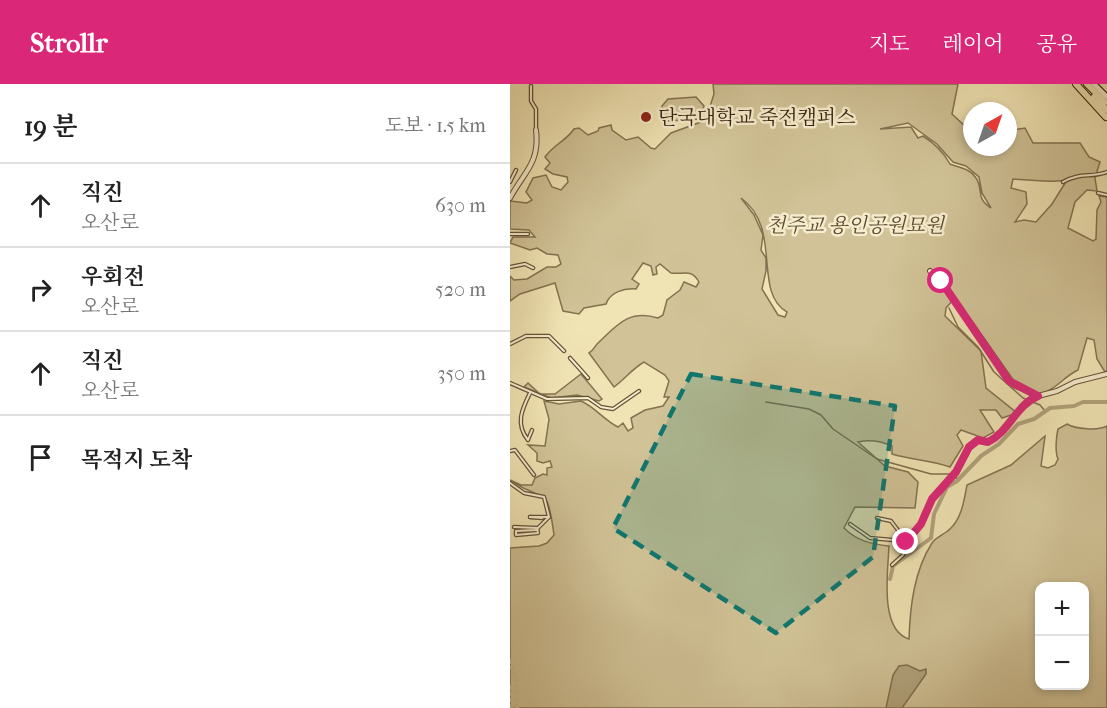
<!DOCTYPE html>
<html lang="ko">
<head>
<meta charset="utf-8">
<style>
  body { margin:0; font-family:"IM FELL French Canon","Noto Serif KR",serif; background:#f2f2f2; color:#222 }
  .controls { position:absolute; right:18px; bottom:18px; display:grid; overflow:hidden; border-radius:12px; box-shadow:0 3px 9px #0003 }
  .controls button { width:54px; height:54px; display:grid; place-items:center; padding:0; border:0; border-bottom:2px solid #e0e0e0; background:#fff; color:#222; font:30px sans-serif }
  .compass { position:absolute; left:453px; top:18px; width:54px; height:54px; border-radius:50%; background:#fff; box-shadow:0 3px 9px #0003; rotate:40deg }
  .stop { position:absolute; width:18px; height:18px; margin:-14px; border:4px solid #db2777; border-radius:50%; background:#fff }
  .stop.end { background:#db2777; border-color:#fff; box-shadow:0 2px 6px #0008 }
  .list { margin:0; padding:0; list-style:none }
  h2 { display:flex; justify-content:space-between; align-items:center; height:78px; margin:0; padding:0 24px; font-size:26px }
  h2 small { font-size:20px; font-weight:400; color:#767676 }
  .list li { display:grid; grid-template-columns:39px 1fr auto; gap:18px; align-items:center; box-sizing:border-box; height:84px; padding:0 24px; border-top:2px solid #e0e0e0 }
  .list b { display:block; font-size:22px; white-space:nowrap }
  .list p { margin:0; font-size:20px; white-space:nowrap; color:#767676 }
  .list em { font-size:20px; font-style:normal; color:#767676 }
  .icon { flex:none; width:33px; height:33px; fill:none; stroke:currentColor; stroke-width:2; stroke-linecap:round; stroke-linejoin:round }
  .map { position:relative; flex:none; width:597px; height:624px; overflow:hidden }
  header { display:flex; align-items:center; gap:36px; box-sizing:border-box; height:84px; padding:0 30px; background:#db2777; color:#fff }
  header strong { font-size:28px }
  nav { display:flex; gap:33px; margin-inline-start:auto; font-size:21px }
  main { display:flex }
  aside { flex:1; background:#fff }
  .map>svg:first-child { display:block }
  .green { fill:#d1c397; stroke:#847251; stroke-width:1.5; fill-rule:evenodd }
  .water { fill:#b1a27b; stroke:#806e4e; stroke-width:1.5 }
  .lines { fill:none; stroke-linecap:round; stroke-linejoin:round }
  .stream { stroke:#806e4e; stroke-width:1.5 }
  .river { stroke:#b1a27b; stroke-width:4 }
  .secondary-tunnel { stroke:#ccbd92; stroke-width:4.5; stroke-dasharray:4.5 2; stroke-linecap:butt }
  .minor-casing { stroke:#655235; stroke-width:4.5 }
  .tertiary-casing { stroke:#655235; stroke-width:6 }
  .secondary-casing { stroke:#36210b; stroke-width:7 }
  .trunk-casing { stroke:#36210b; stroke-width:8 }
  .minor { stroke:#f6edce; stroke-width:2 }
  .tertiary { stroke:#f6edce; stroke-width:4 }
  .secondary { stroke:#f6edce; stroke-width:4.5 }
  .trunk { stroke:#f1e4b4; stroke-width:6 }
  .route { stroke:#db2777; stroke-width:8 }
  .marked { fill:#0f766e; fill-opacity:0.2; stroke:#0f766e; stroke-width:4.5; stroke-dasharray:12 8; stroke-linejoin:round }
  .poi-dot { fill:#8f2418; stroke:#f6edce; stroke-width:2 }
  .labels { text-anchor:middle; stroke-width:5; stroke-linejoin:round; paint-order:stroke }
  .poi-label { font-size:20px; fill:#36210b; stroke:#f6edce; text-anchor:start }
  .park-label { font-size:20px; font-style:italic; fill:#5d4a2e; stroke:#f6edce }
</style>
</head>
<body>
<header>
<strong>Strollr</strong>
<nav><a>지도</a><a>레이어</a><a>공유</a></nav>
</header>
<main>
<aside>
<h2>19 분<small>도보 · 1.5 km</small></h2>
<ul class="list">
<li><svg class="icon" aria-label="ahead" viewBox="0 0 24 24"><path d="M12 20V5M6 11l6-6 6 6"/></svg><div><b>직진</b><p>오산로</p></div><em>630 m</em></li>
<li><svg class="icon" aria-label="right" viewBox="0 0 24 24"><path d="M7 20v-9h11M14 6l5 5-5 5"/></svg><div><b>우회전</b><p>오산로</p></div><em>520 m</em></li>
<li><svg class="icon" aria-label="ahead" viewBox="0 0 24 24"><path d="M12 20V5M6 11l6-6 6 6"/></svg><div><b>직진</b><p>오산로</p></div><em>350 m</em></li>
<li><svg class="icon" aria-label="arrive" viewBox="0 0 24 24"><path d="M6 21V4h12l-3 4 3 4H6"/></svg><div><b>목적지 도착</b></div></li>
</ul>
</aside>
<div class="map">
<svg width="597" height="624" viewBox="0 0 597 624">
  <rect width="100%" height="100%" fill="#f1e4b4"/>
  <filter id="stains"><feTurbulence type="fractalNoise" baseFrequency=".00333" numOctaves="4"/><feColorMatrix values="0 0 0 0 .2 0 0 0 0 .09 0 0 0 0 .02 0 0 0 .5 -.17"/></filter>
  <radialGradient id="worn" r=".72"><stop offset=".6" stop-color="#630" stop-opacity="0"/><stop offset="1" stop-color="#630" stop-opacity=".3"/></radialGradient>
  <g class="green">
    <path d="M203,0H448L442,30L456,43L462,44V63H498V47L515,44L523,59H570L579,73L590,78L585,94L587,107L577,106L565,118L558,144L583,157L586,155L587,126L591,118L589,112L597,113V287L595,288L587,275L584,256L577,254L568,286C553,293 545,307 529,310L504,299L443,216L436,224L435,232L471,267L476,304L507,329L492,334L486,326H470L484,348L473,354L451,346L447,351L453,362L440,383C420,376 402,376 382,370V362C371,357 360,355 348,358L375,382L398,388L408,398L405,424L345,423L334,444C347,457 361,460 379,462C378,487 369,546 399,555C400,523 404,487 422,459C426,453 435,450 440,445C452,434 454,416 457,401L501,381L535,352L531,382L538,384L545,381L548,375C545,368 546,353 548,345L557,340C565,345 589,347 597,342V624H0V464L29,462L37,459L44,451C37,398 36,421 0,396L11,401H22L25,394L33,390L37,391V384L42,383L40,377L33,379L27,377V369L18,361L35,362L39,335L34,317L49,320L71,317C85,323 94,336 108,343L113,339L118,347L123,344L121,334L135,326L153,322L159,313H154L159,297L155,291L134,278C122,285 115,295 104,303L79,269C84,266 84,263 88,259C107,241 119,225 148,234L153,231L157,216L170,206L174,198L186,203L189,198C181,184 174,191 161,189L150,180L146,183L147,190L143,191L141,182L133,179L122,195L129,200L126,205C114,204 100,208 96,220L74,224L69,230L53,227L45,199L10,210L0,217V192L4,196L17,195L37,183H46L51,180L48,171L37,170L27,164L20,166L0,159L3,153H25L19,146L0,145V117L17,119L22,116L16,108L23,94L36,91L42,103L51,106L58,98L57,93L43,90L35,85L40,79L35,73C43,61 56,57 64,45L69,44L78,51L88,47L89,44L101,41L102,46L116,56L128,53L141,64L145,65L161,49L191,38L197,32L204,10ZM398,39L427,60L443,78L456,82L469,93L472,109L481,124C465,114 474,106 466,94C460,84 449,84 440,80C434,69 424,59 413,52L408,54L401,43L370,45ZM503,95C519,96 543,99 557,96L542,120L526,138L514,136L505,138L517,120L516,108L501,104ZM231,114C273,144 242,208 277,228L275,233L268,231L252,205L256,187V174L251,166L253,151L244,131ZM530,502H574V602H530Z"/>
    <path d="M186,13L194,22L190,35L158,37L153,31L152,22L158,15Z"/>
    <path d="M71,290L92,315L89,317L67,311L41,314L14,303L18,299L30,310H45Z"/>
  </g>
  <path class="water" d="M397,581L410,587L416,585V590L392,624H376L383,591L389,582Z"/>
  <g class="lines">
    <g class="stream">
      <path d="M439,224L448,243L468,263L484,288L513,314L530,321L535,327"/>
      <path d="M256,318L299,325L311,331L323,345L367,375L421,390H440L448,395"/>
    </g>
    <path class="river" d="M380,495L383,482L421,454L424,430L437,403L447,397L471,372L489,360L508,340L524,335L540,324L564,322L573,318H597"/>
    <g class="secondary-tunnel">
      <path d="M0,575L6,597L7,624"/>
      <path d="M0,601L1,624"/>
    </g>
    <defs>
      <g id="minor">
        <path d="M21,2V17L26,25V45"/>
        <path d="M0,98L6,86"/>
        <path d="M553,98C570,88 581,94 597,88"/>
        <path d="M588,109L597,111"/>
        <path d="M0,150H18"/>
        <path d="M0,183L15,180L23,184"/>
        <path d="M0,260L16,252H39L54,267"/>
        <path d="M60,274L78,294"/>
        <path d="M0,299L37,315L78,314L91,323L103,325L129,307"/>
        <path d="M20,309C12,325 5,340 18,356L22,346"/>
        <path d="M0,367L5,366L24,391"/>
        <path d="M0,399L14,409L34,413L39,433"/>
        <path d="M20,433H39L26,446L6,447V451L28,449L27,444"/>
        <path d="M20,433L32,434"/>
        <path d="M367,434L381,437L397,458L413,437L422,415L446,389L459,363L468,355L478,358C500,348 506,321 528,312"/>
        <path d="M340,440L360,454L394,457"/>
        <path d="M4,443L27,444"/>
        <path d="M382,481L393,471L397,458"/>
      </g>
      <g id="tertiary">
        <path d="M0,114C14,88 30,79 26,46"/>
        <path d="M420,187L431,197L504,301L528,312L547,307L565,298L597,290"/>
      </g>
      <path id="secondary" d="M584,0L597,13"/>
      <g id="trunk">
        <path d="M566,0L596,33"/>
        <path d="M577,0L595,18"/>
        <path d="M584,13L597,26"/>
      </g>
    </defs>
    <use href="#minor" class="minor-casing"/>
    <use href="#tertiary" class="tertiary-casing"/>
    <use href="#secondary" class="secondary-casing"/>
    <use href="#trunk" class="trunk-casing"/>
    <use href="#minor" class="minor"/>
    <use href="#tertiary" class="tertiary"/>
    <use href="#secondary" class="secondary"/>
    <use href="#trunk" class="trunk"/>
  </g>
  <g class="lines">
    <path class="route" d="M396,458L411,440L422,415L446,388L459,363L468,356L478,358C499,348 506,321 528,312L499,297L431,197"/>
  </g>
  <path class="marked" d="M181,290L385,322L363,473L266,549L103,444Z"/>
  <circle class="poi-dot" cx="136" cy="33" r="6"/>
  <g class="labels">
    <g class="poi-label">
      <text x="148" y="40">단국대학교 죽전캠퍼스</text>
    </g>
    <g class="park-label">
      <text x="345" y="148">천주교 용인공원묘원</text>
    </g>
  </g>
  <rect width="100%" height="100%" filter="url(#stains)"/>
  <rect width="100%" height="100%" fill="url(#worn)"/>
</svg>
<div class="controls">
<button>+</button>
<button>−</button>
</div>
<svg class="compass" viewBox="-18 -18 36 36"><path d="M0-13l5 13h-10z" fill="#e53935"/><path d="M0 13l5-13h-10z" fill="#767676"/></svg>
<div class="stop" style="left:431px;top:197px"></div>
<div class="stop end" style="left:396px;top:458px"></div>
</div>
</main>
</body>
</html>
